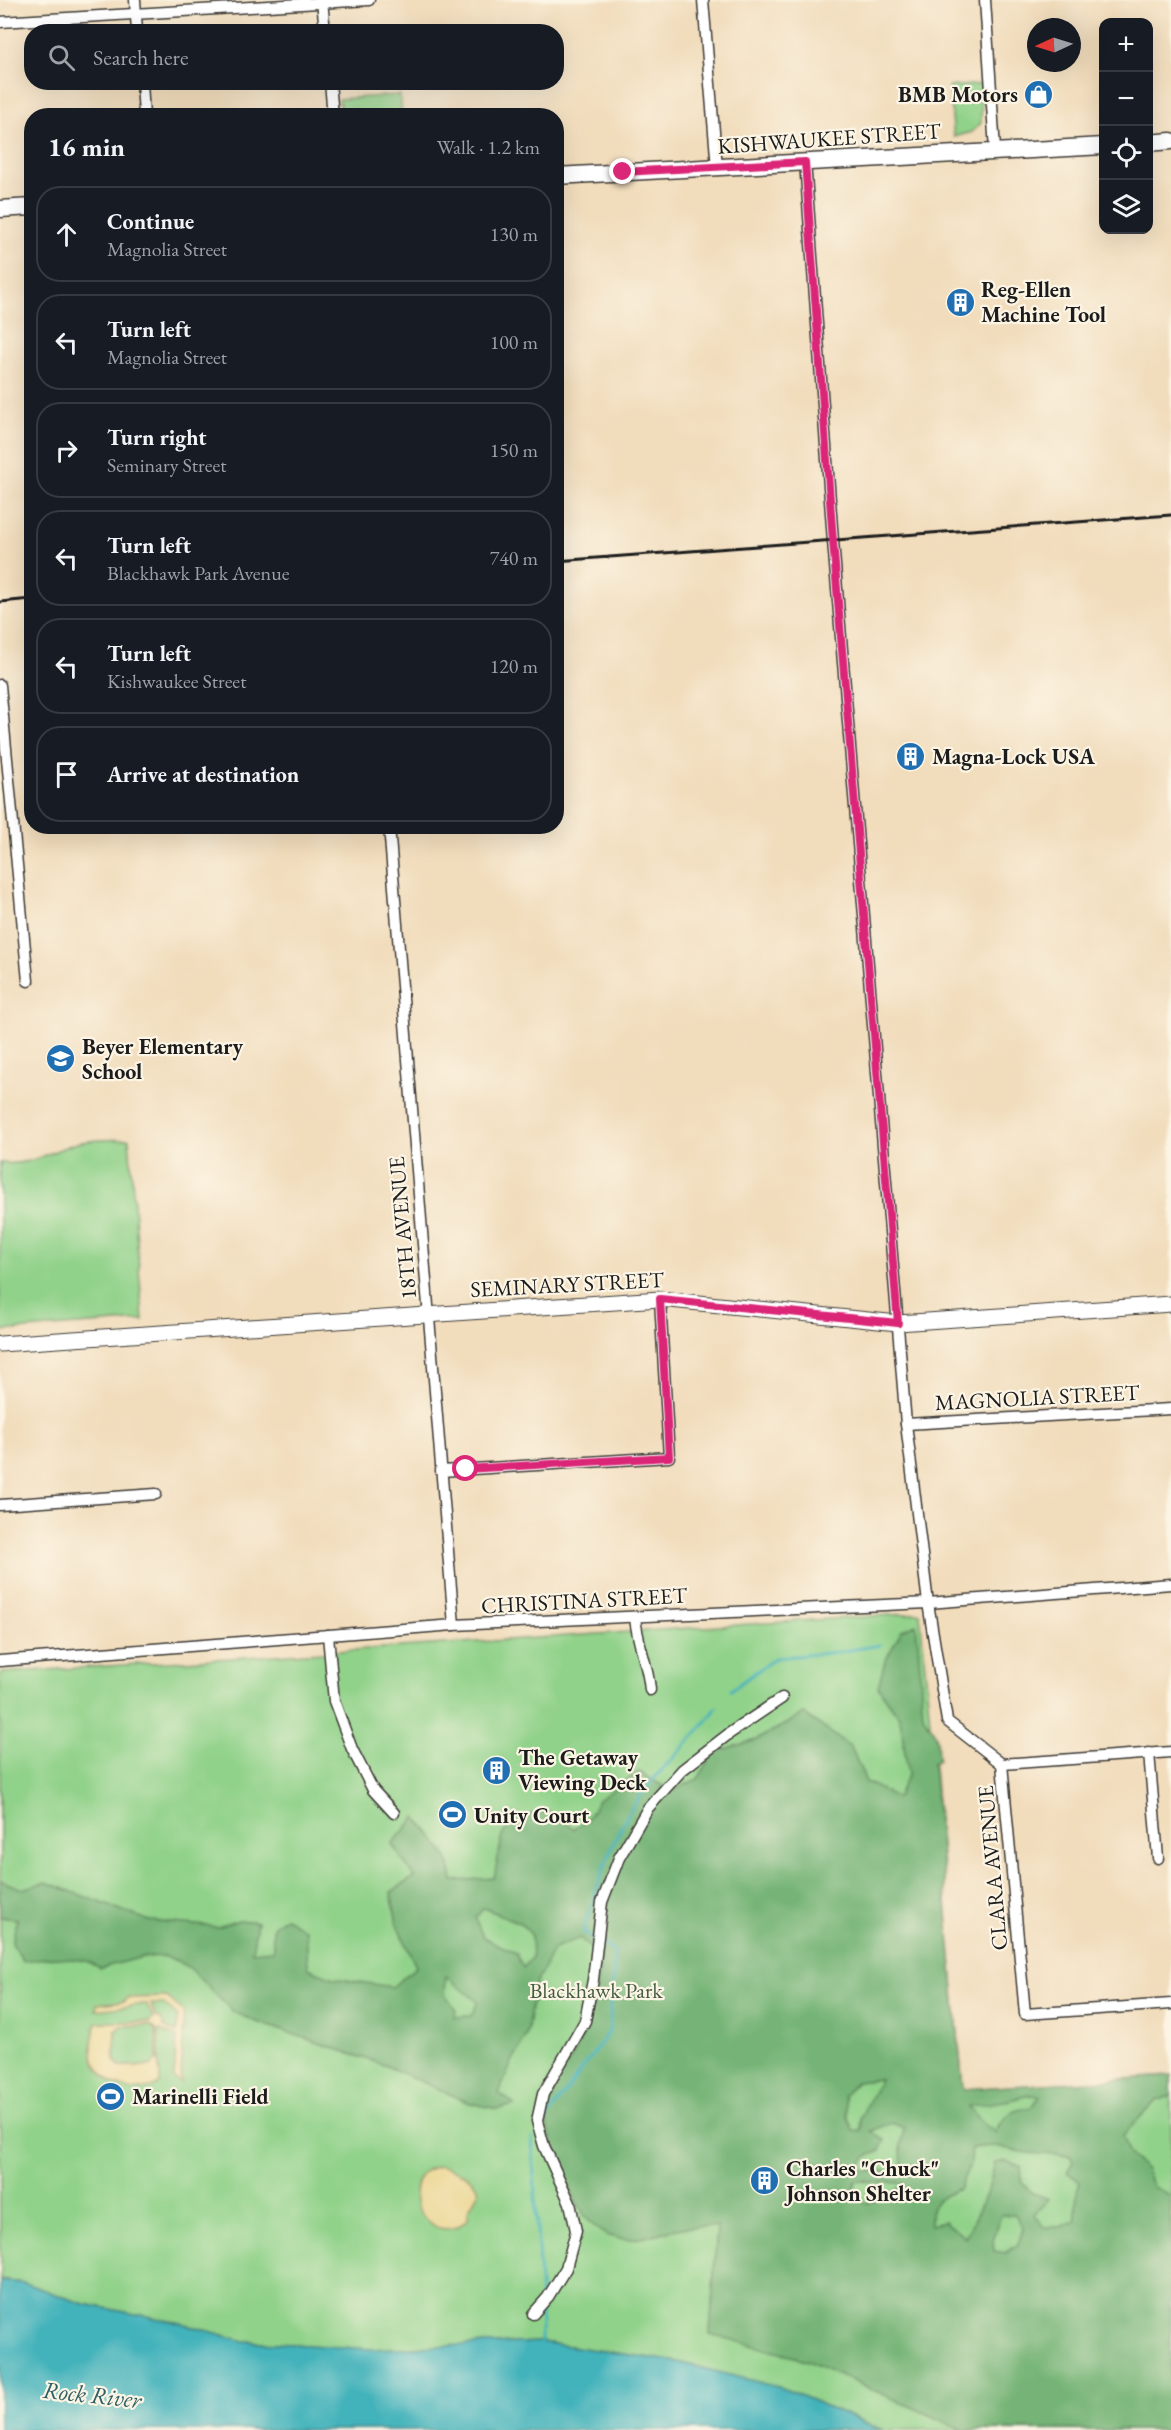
<!DOCTYPE html>
<html lang="en">
<head>
<meta charset="utf-8">
<style>
  body { margin:0; font-family:"EB Garamond",serif; background:#242831; color:#f1f3f6 }
  .controls { position:absolute; right:18px; top:18px; display:grid; overflow:hidden; border-radius:12px; box-shadow:0 6px 24px #0002 }
  .controls button { width:54px; height:54px; display:grid; place-items:center; padding:0; border:0; border-bottom:2px solid #363941; background:#171b24; color:#f1f3f6; font:30px sans-serif }
  .compass { position:absolute; left:1027px; top:18px; width:54px; height:54px; border-radius:50%; background:#171b24; box-shadow:0 6px 24px #0002; rotate:266deg }
  .stop { position:absolute; width:18px; height:18px; margin:-14px; border:4px solid #db2777; border-radius:50%; background:#fff }
  .stop.end { background:#db2777; border-color:#fff; box-shadow:0 2px 6px #0008 }
  .list { margin:0; padding:0; list-style:none }
  h2 { display:flex; justify-content:space-between; align-items:center; height:78px; margin:0; padding:0 24px; font-size:26px }
  h2 small { font-size:20px; font-weight:400; color:#9ea1a6 }
  .list li { display:grid; grid-template-columns:39px 1fr auto; gap:18px; align-items:center; box-sizing:border-box; height:96px; margin:0 12px 12px; padding:0 12px; border:2px solid #363941; border-radius:24px }
  .list b { display:block; font-size:22px; white-space:nowrap }
  .list p { margin:0; font-size:20px; white-space:nowrap; color:#9ea1a6 }
  .list em { font-size:20px; font-style:normal; color:#9ea1a6 }
  .icon { flex:none; width:33px; height:33px; fill:none; stroke:currentColor; stroke-width:2; stroke-linecap:round; stroke-linejoin:round }
  .map { position:relative; flex:none; width:1171px; height:2430px; overflow:hidden }
  .search { position:absolute; background:#171b24; box-shadow:0 6px 24px #0002; left:24px; top:24px; width:540px; height:66px; display:flex; align-items:center; gap:15px; box-sizing:border-box; padding:0 21px; border-radius:24px; color:#9ea1a6; font-size:22px }
  .panel { position:absolute; background:#171b24; box-shadow:0 6px 24px #0002; left:24px; top:108px; width:540px; height:726px; border-radius:24px }
  .map>svg:first-child { display:block }
  .green { fill:#91d28a; stroke:#567753; stroke-width:1.5 }
  .forest { fill:#74b476; stroke:#486849; stroke-width:1.5; fill-rule:evenodd }
  .sand { fill:#eeda9e; stroke:#857b5d; stroke-width:1.5; fill-rule:evenodd }
  .water { fill:#42b2bb; stroke:#2f676c; stroke-width:1.5 }
  .lines { fill:none; stroke-linecap:round; stroke-linejoin:round }
  .stream { stroke:#42b2bb; stroke-width:3 }
  .street-casing { stroke:#3c3934; stroke-width:13 }
  .secondary-casing { stroke:#3c3934; stroke-width:17 }
  .primary-casing { stroke:#3c3934; stroke-width:19 }
  .street { stroke:#fff; stroke-width:10 }
  .secondary { stroke:#fff; stroke-width:15 }
  .primary { stroke:#fff; stroke-width:16 }
  .rail { stroke:#1c1c1c; stroke-width:3 }
  .route { stroke:#db2777; stroke-width:8 }
  .labels { text-anchor:middle; stroke-width:4.5; stroke-linejoin:round; paint-order:stroke }
  .poi-label { font-size:22px; font-weight:bold; fill:#1c1c1c; stroke:#fcf5e5; text-anchor:start }
  .street-label { font-size:22px; fill:#1c1c1c; stroke:#fcf5e5 }
  .park-label { font-size:22px; fill:#455c42; stroke:#fcf5e5 }
  .water-label { font-size:24px; font-style:italic; fill:#2d6064; stroke:#fcf5e5 }
</style>
</head>
<body>
<div class="map">
<svg width="1171" height="2430" viewBox="0 0 1171 2430">
  <rect width="100%" height="100%" fill="#fcf5e5"/>
  <filter id="ink" filterUnits="userSpaceOnUse"><feTurbulence type="fractalNoise" baseFrequency=".0167" numOctaves="2"/><feDisplacementMap in="SourceGraphic" scale="12" xChannelSelector="R" yChannelSelector="G"/><feConvolveMatrix kernelMatrix="1 2 1 2 8 2 1 2 1" color-interpolation-filters="sRGB"/></filter>
  <filter id="wash" filterUnits="userSpaceOnUse"><feTurbulence type="fractalNoise" baseFrequency=".008" numOctaves="4" result="noise"/><feDisplacementMap in="SourceGraphic" scale="24" xChannelSelector="R" yChannelSelector="G"/><feGaussianBlur stdDeviation="1.35" result="paint"/><feColorMatrix in="noise" values="0 0 0 0 0 0 0 0 0 0 0 0 0 0 0 0 0 1.4 0 .05"/><feComposite in="paint" operator="in"/></filter>
  <g filter="url(#wash)">
    <rect width="100%" height="100%" fill="#f1dcbb"/>
    <g class="green">
      <path d="M982,84L981,123L972,132L954,137L949,87Z"/>
      <path d="M400,95L402,115H341L339,99Z"/>
      <path d="M129,1139L143,1320L0,1331V1163C32,1166 48,1152 77,1143C92,1139 112,1140 129,1139Z"/>
      <path d="M920,1613L963,2089L1171,2077V2430H883L782,2388L678,2362L541,2342L371,2349L244,2341L181,2323L84,2304L24,2283L0,2280V1673Z"/>
    </g>
    <path class="forest" d="M916,1624C920,1654 920,1683 923,1714C923,1721 932,1726 935,1733C939,1741 936,1751 939,1760L933,1763L963,2089L1171,2076V2096L1156,2101L1123,2135L1130,2155L1146,2170L1153,2187L1171,2197V2430H963L806,2360L710,2334L717,2227C702,2226 686,2227 671,2230C653,2234 637,2242 618,2238C603,2236 594,2227 585,2216C572,2201 539,2118 546,2101C553,2083 567,2067 576,2050C591,2022 596,1988 601,1958L580,1938L554,1948L534,1988L527,2035L512,2062L499,2093L515,2105L497,2109L470,2103L384,2065L251,2020L232,2011L190,1969L178,1961L163,1956L142,1957L101,1968L86,1961L54,1957L23,1961L12,1943L17,1919L0,1917V1880L22,1889L46,1882L150,1921L218,1927L239,1920L257,1922L252,1952L273,1950V1927L285,1917L306,1931L308,1968L333,1978L392,1987L416,1967L397,1924L391,1892L414,1877L392,1844L416,1817C433,1838 450,1853 453,1881L494,1878L502,1838L512,1819L548,1811L574,1829L586,1821L598,1800L639,1772L671,1791L698,1779L714,1752L756,1740L804,1714L851,1747L866,1782L897,1798L908,1774L900,1718L878,1687L885,1661L902,1630ZM484,1908L520,1923L531,1934L532,1958L523,1968L516,1953L483,1937L475,1918ZM446,1976L478,2002L471,2016L454,2017L456,2010L445,1994ZM880,2079L860,2119L861,2130L853,2131L848,2117L844,2095L857,2082ZM1030,2095L1040,2096L1032,2107C1013,2110 1004,2114 995,2132L984,2124L968,2106L1005,2101ZM892,2123L904,2128L901,2145L902,2171H862L861,2164L867,2156L879,2152L885,2140L871,2131ZM990,2146L1028,2153L1070,2156L1073,2162L1067,2172L1080,2182C1074,2195 1078,2207 1075,2221L1059,2227H1045L1034,2214L1049,2199L1033,2193L1022,2183L1021,2166L1006,2161L995,2163L988,2190L965,2238L945,2221L930,2224C930,2199 941,2198 960,2188L971,2161L972,2148ZM856,2181L904,2183V2184C894,2193 878,2202 864,2203L854,2189ZM1015,2214L1023,2229L1018,2244L1006,2253L994,2251L993,2241L1001,2215Z"/>
    <g class="sand">
      <path d="M167,1997L184,2012L181,2083L174,2079L177,2037L160,2030L158,2031L160,2083C133,2101 96,2082 92,2050C91,2040 94,2032 97,2022H150L153,2018L147,2004L96,2010L97,2004L125,2001L127,1998ZM151,2004H164L177,2016V2033L164,2027L161,2019L156,2018ZM150,2025L156,2030L157,2061L152,2063V2066H119L115,2059V2030H118L121,2026Z"/>
      <path d="M439,2166C454,2169 473,2175 479,2191L468,2211V2219C434,2251 397,2196 425,2171C428,2169 435,2167 439,2166Z"/>
    </g>
    <path class="water" d="M0,2281L24,2283L84,2304L181,2323L244,2341L371,2349L541,2342L678,2362L782,2388L883,2430H0Z"/>
    <g class="lines">
      <g class="stream">
        <path d="M731,1690L775,1658L838,1652L880,1645"/>
        <path d="M596,1940L583,1932C598,1884 612,1834 642,1793C665,1763 696,1739 717,1707"/>
        <path d="M545,2120L609,2032L615,1952L601,1943"/>
        <path d="M532,2138L541,2301"/>
        <path d="M541,2342V2310"/>
      </g>
    </g>
  </g>
  <g filter="url(#ink)">
    <g class="lines">
      <defs>
        <g id="street">
          <path d="M135,0L137,32"/>
          <path d="M322,0L325,32"/>
          <path d="M703,0L717,168"/>
          <path d="M985,0L995,150"/>
          <path d="M0,22L369,0"/>
          <path d="M142,82L144,116"/>
          <path d="M330,82L333,116"/>
          <path d="M805,162L833,541L906,1424L928,1603L947,1721L1002,1764L1025,2014L1171,2004"/>
          <path d="M0,685L28,981"/>
          <path d="M389,826L454,1625"/>
          <path d="M906,1424L1171,1409"/>
          <path d="M441,1471L669,1457L660,1299"/>
          <path d="M0,1505L156,1494"/>
          <path d="M635,1617C637,1643 648,1664 650,1690"/>
          <path d="M328,1635L334,1701L352,1749L373,1790L394,1813"/>
          <path d="M0,1661L454,1625L928,1603L1171,1584"/>
          <path d="M1149,1753L1158,1858"/>
          <path d="M1002,1764L1171,1752"/>
          <path d="M533,2314L548,2297L566,2268L576,2231L570,2203L544,2146L537,2121L543,2094L585,2021L593,1980L602,1902L619,1858L648,1808L682,1770L730,1733L782,1698"/>
        </g>
        <path id="secondary" d="M0,1344L660,1299L898,1323L1171,1304"/>
        <g id="primary">
          <path d="M1148,143L1171,141"/>
          <path d="M556,176L1104,146"/>
          <path d="M0,209L32,207"/>
        </g>
      </defs>
      <use href="#street" class="street-casing"/>
      <use href="#secondary" class="secondary-casing"/>
      <use href="#primary" class="primary-casing"/>
      <use href="#street" class="street"/>
      <use href="#secondary" class="secondary"/>
      <use href="#primary" class="primary"/>
      <g class="rail">
        <path d="M556,561L1171,515"/>
        <path d="M0,602L32,599"/>
      </g>
    </g>
  </g>
  <g class="lines" filter="url(#ink)">
    <path class="route" d="M466,1469L669,1457L660,1299L898,1323L833,541L805,162L623,172"/>
  </g>
  <defs>
    <symbol id="shop-disc" viewBox="-11 -11 22 22"><circle r="9.5" fill="#1f6fb2" stroke="#fcf5e5"/><path d="M-5-2.5h2.3a2.7 3.5 0 0 1 5.4 0H5L5.5 6h-11ZM-1.5-2.5h3a1.5 2.3 0 0 0-3 0Z" fill="#fff"/></symbol>
    <symbol id="building-disc" viewBox="-11 -11 22 22"><circle r="9.5" fill="#1f6fb2" stroke="#fcf5e5"/><path d="M-4-6H4V6H1V3H-1V6H-4ZM-2.5-4.3h1.7v1.8h-1.7ZM.8-4.3h1.7v1.8H.8ZM-2.5-1h1.7V.8h-1.7ZM.8-1h1.7V.8H.8Z" fill="#fff"/></symbol>
    <symbol id="school-disc" viewBox="-11 -11 22 22"><circle r="9.5" fill="#1f6fb2" stroke="#fcf5e5"/><path d="M0-5L7-2L0 1L-7-2ZM-4 1L0 2.5L4 1V4Q0 6-4 4Z" fill="#fff"/></symbol>
    <symbol id="stadium-disc" viewBox="-11 -11 22 22"><circle r="9.5" fill="#1f6fb2" stroke="#fcf5e5"/><path d="M0-5a6.5 5 0 1 0 0 10a6.5 5 0 1 0 0-10ZM-3.5-1.8h7v3.6h-7Z" fill="#fff"/></symbol>
  </defs>
  <g fill-rule="evenodd">
    <use href="#shop-disc" x="1022" y="78" width="33" height="33"/>
    <use href="#building-disc" x="944" y="286" width="33" height="33"/>
    <use href="#building-disc" x="894" y="740" width="33" height="33"/>
    <use href="#school-disc" x="44" y="1042" width="33" height="33"/>
    <use href="#building-disc" x="480" y="1754" width="33" height="33"/>
    <use href="#stadium-disc" x="436" y="1798" width="33" height="33"/>
    <use href="#stadium-disc" x="94" y="2080" width="33" height="33"/>
    <use href="#building-disc" x="748" y="2164" width="33" height="33"/>
  </g>
  <g class="labels">
    <g class="poi-label">
      <text x="1018" y="102" text-anchor="end">BMB Motors</text>
      <text x="981" y="297">Reg-Ellen<tspan x="981" dy="25">Machine Tool</tspan></text>
      <text x="932" y="764">Magna-Lock USA</text>
      <text x="82" y="1054">Beyer Elementary<tspan x="82" dy="25">School</tspan></text>
      <text x="518" y="1765">The Getaway<tspan x="518" dy="25">Viewing Deck</tspan></text>
      <text x="474" y="1823">Unity Court</text>
      <text x="132" y="2104">Marinelli Field</text>
      <text x="786" y="2176">Charles "Chuck"<tspan x="786" dy="25">Johnson Shelter</tspan></text>
    </g>
    <g class="street-label">
      <text transform="translate(829 138) rotate(-4)" y="8">KISHWAUKEE STREET</text>
      <text transform="translate(402 1228) rotate(-95)" y="8">18TH AVENUE</text>
      <text transform="translate(567 1284) rotate(-3)" y="8">SEMINARY STREET</text>
      <text transform="translate(1037 1397) rotate(-3)" y="8">MAGNOLIA STREET</text>
      <text transform="translate(584 1600) rotate(-3)" y="8">CHRISTINA STREET</text>
      <text transform="translate(992 1868) rotate(-95)" y="8">CLARA AVENUE</text>
    </g>
    <g class="park-label">
      <text x="596" y="1998">Blackhawk Park</text>
    </g>
    <g class="water-label">
      <text transform="translate(92 2395) rotate(6)" y="8">Rock River</text>
    </g>
  </g>
</svg>
<div class="controls">
<button>+</button>
<button>−</button>
<button><svg class="icon" aria-label="locate" viewBox="0 0 24 24"><circle cx="12" cy="12" r="6"/><path d="M12 2v4M12 18v4M2 12h4M18 12h4"/></svg></button>
<button><svg class="icon" aria-label="layers" viewBox="0 0 24 24"><path d="M12 4l9 5-9 5-9-5zM3 14l9 5 9-5"/></svg></button>
</div>
<svg class="compass" viewBox="-18 -18 36 36"><path d="M0-13l5 13h-10z" fill="#e53935"/><path d="M0 13l5-13h-10z" fill="#9ea1a6"/></svg>
<div class="stop" style="left:466px;top:1469px"></div>
<div class="stop end" style="left:623px;top:172px"></div>
<div class="search"><svg class="icon" aria-label="search" viewBox="0 0 24 24"><circle cx="10" cy="10" r="6"/><path d="M15 15l6 6"/></svg>Search here</div>
<section class="panel">
<h2>16 min<small>Walk · 1.2 km</small></h2>
<ul class="list">
<li><svg class="icon" aria-label="ahead" viewBox="0 0 24 24"><path d="M12 20V5M6 11l6-6 6 6"/></svg><div><b>Continue</b><p>Magnolia Street</p></div><em>130 m</em></li>
<li><svg class="icon" aria-label="left" viewBox="0 0 24 24"><path d="M17 20v-9H6M10 6l-5 5 5 5"/></svg><div><b>Turn left</b><p>Magnolia Street</p></div><em>100 m</em></li>
<li><svg class="icon" aria-label="right" viewBox="0 0 24 24"><path d="M7 20v-9h11M14 6l5 5-5 5"/></svg><div><b>Turn right</b><p>Seminary Street</p></div><em>150 m</em></li>
<li><svg class="icon" aria-label="left" viewBox="0 0 24 24"><path d="M17 20v-9H6M10 6l-5 5 5 5"/></svg><div><b>Turn left</b><p>Blackhawk Park Avenue</p></div><em>740 m</em></li>
<li><svg class="icon" aria-label="left" viewBox="0 0 24 24"><path d="M17 20v-9H6M10 6l-5 5 5 5"/></svg><div><b>Turn left</b><p>Kishwaukee Street</p></div><em>120 m</em></li>
<li><svg class="icon" aria-label="arrive" viewBox="0 0 24 24"><path d="M6 21V4h12l-3 4 3 4H6"/></svg><div><b>Arrive at destination</b></div></li>
</ul>
</section>
</div>
</body>
</html>
